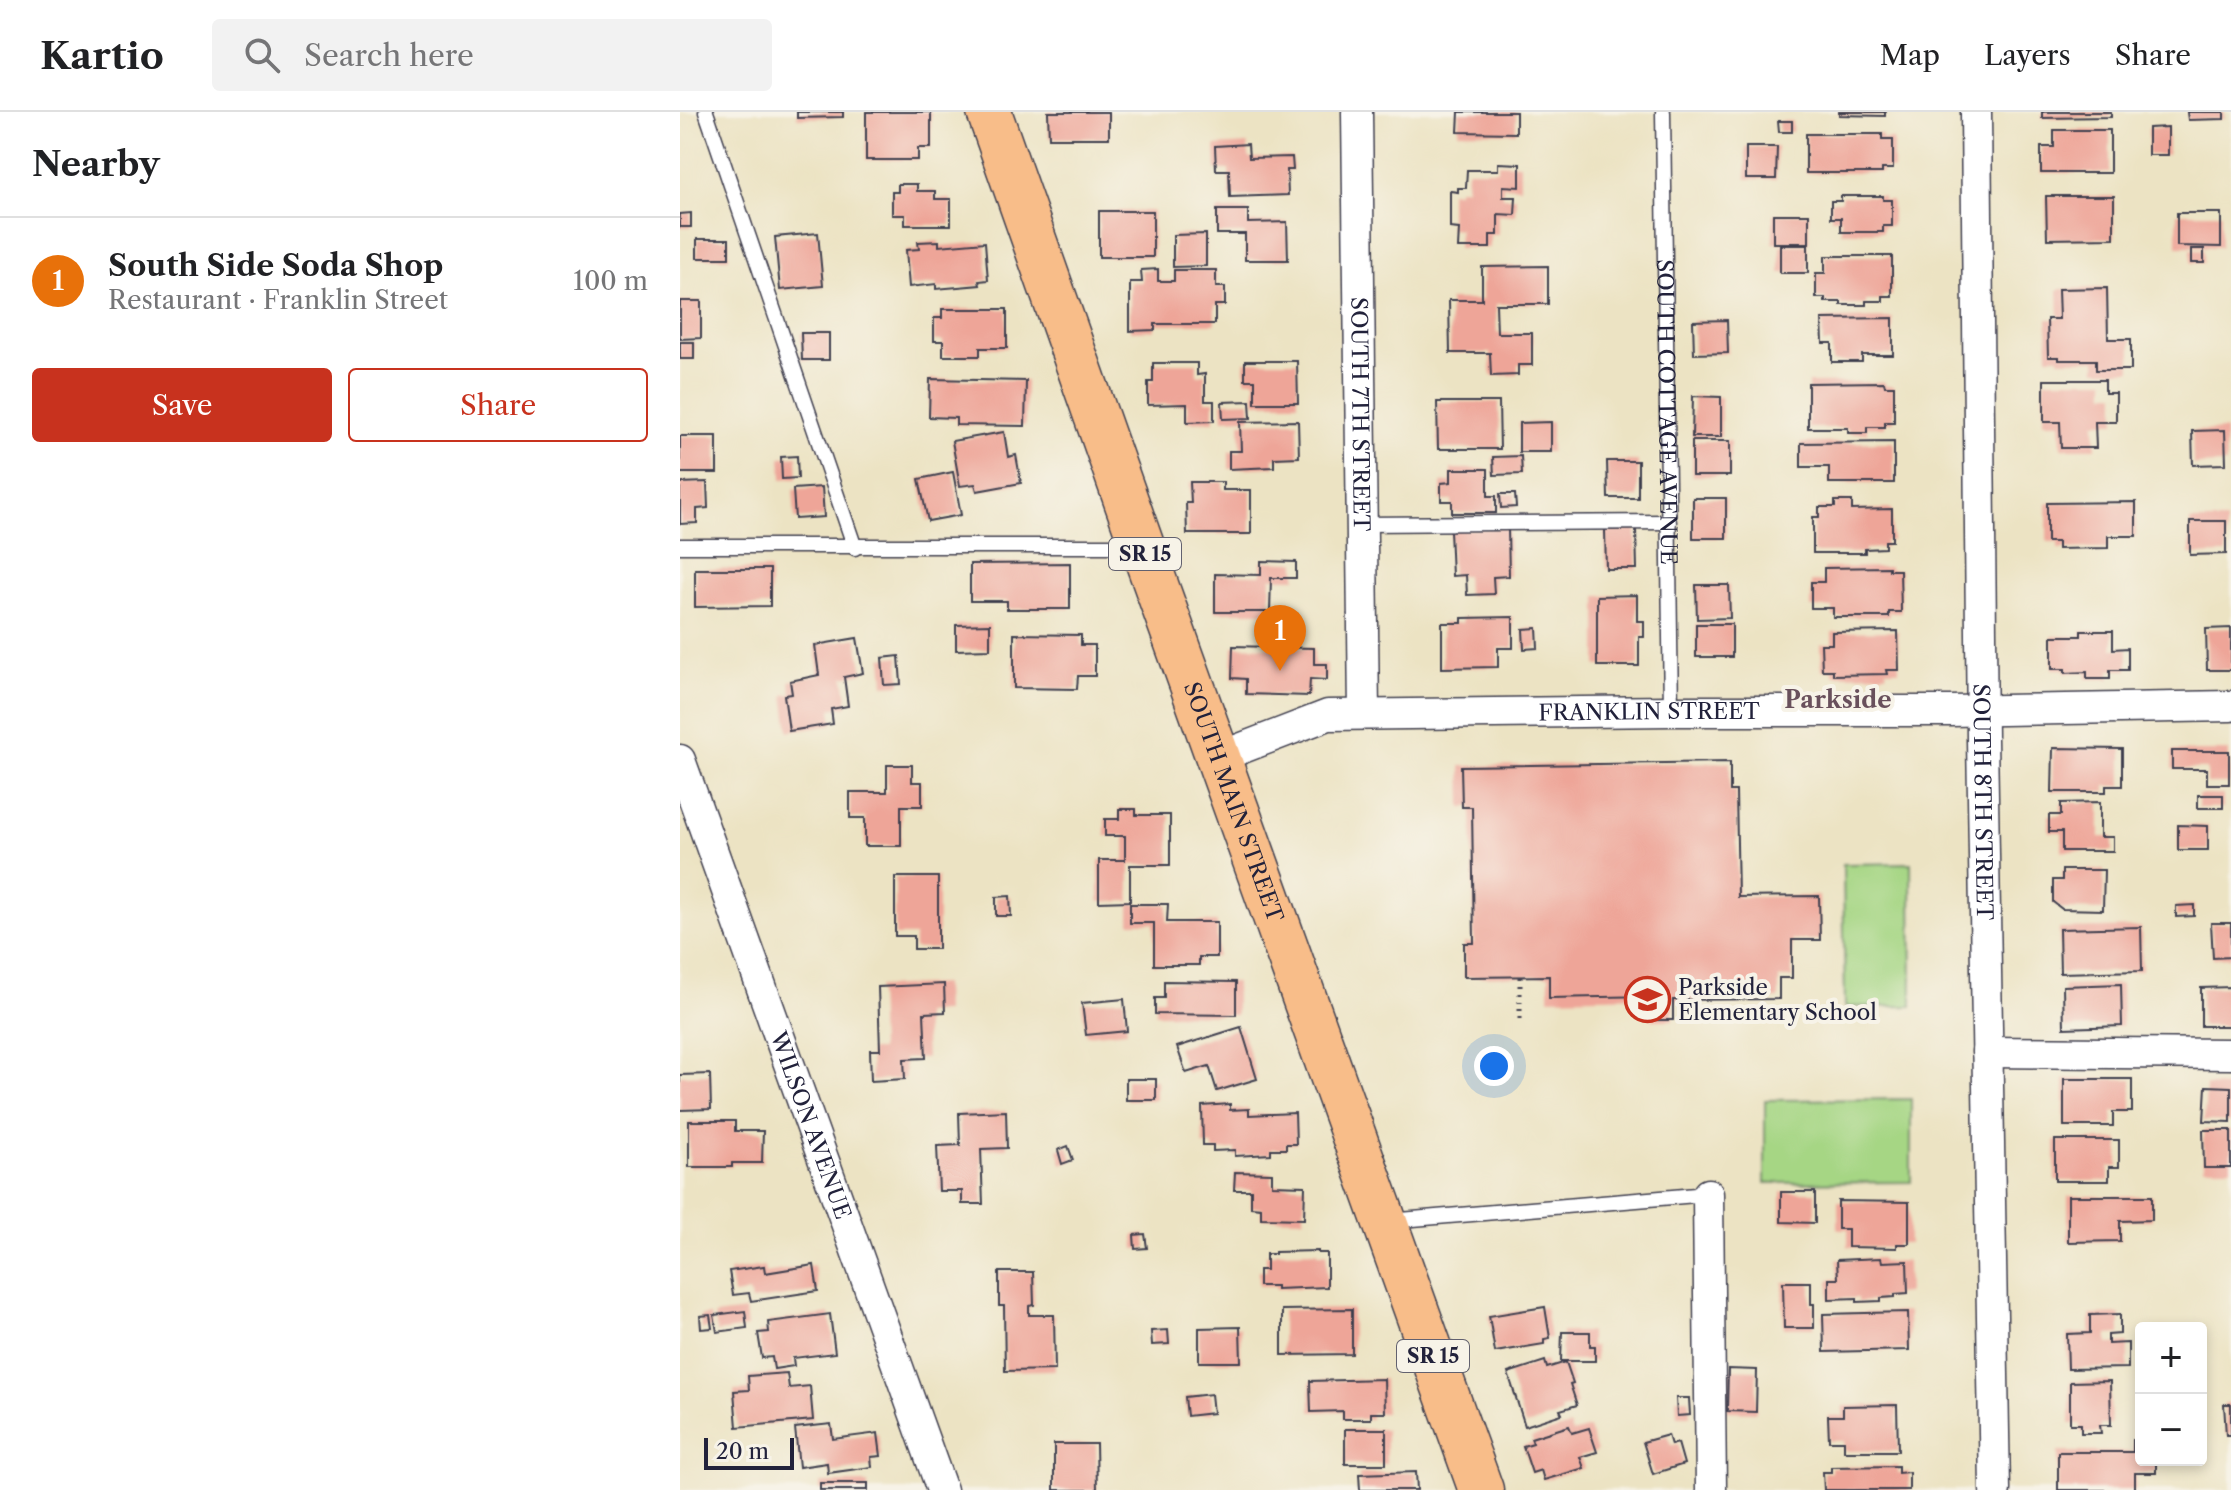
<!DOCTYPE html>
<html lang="en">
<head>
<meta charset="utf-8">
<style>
  body { margin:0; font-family:"Libre Caslon Text",serif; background:#f2f2f2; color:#202124 }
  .controls { position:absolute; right:24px; bottom:24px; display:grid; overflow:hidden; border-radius:8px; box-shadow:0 4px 12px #0003 }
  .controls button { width:72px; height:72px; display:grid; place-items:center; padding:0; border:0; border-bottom:2px solid #e0e0e0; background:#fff; color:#202124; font:40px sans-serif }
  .scale { position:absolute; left:24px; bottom:20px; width:90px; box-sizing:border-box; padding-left:8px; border:4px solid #22223b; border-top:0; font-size:22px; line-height:28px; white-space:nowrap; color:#22223b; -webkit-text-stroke:6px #f7f3e8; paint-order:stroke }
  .you { position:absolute; left:814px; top:954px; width:28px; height:28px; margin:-20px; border:6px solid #fff; border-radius:50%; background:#1a73e8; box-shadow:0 0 0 12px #1a73e833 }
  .badge { display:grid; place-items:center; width:52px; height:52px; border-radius:50%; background:#c8321e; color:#fff; font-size:26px; font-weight:700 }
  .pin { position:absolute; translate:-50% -66px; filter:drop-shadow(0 2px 4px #0008) }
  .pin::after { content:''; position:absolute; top:42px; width:28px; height:24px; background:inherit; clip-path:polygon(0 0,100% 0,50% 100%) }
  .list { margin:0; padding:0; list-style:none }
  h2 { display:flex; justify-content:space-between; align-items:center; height:104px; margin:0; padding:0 32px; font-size:34px }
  h2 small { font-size:26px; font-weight:400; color:#757577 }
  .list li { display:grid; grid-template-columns:52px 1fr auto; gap:24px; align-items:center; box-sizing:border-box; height:128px; padding:0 32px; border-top:2px solid #e0e0e0 }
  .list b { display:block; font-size:30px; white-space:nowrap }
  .list p { margin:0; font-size:26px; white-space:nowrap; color:#757577 }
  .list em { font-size:26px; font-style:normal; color:#757577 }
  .actions { display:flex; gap:16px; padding:24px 32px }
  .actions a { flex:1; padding:18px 0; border:2px solid #c8321e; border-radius:8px; text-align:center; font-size:28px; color:#c8321e }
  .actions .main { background:#c8321e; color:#fff }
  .icon { flex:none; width:44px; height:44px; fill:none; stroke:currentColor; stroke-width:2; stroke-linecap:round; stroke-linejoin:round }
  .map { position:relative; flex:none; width:1551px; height:1378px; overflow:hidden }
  header { display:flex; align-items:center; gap:48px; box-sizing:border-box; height:112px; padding:0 40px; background:#fff; border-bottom:2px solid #e0e0e0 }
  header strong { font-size:38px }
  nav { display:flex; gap:44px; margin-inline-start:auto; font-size:28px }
  .search { width:560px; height:72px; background:#f2f2f2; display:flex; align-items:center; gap:20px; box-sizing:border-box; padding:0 28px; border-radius:8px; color:#757577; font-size:30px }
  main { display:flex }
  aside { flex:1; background:#fff }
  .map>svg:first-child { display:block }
  .green { fill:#a6d684; stroke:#647c60; stroke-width:2 }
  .building { fill:#eea598 }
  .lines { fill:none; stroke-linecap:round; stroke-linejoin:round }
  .lane-casing { stroke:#403f4f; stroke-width:17 }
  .street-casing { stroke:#403f4f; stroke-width:33 }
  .primary-casing { stroke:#403f4f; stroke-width:47 }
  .path { stroke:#403f4f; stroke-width:5; stroke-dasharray:2 6; stroke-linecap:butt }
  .lane { stroke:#fff; stroke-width:14 }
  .street { stroke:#fff; stroke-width:30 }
  .primary { stroke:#f8bd89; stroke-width:44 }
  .labels { text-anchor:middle; stroke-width:8; stroke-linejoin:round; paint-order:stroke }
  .shield { fill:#f7f3e8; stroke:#62616f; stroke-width:2 }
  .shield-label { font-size:20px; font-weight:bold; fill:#22223b }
  .street-label { font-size:22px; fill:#22223b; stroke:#f7f3e8 }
  .poi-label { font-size:22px; fill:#22223b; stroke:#f7f3e8; text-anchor:start }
  .neighbourhood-label { font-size:24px; font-weight:bold; fill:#69505c; stroke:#f7f3e8 }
</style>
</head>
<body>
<header>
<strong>Kartio</strong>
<div class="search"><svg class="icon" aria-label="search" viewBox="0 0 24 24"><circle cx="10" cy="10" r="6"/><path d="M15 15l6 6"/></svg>Search here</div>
<nav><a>Map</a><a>Layers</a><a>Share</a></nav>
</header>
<main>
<aside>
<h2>Nearby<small></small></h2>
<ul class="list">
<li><span class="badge" style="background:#e8710a">1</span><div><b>South Side Soda Shop</b><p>Restaurant · Franklin Street</p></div><em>100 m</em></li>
</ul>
<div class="actions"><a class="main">Save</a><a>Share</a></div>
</aside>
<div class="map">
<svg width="1551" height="1378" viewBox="0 0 1551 1378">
  <rect width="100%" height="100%" fill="#f7f3e8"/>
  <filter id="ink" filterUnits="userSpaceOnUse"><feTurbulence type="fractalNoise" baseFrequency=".0125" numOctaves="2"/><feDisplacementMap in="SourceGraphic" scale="16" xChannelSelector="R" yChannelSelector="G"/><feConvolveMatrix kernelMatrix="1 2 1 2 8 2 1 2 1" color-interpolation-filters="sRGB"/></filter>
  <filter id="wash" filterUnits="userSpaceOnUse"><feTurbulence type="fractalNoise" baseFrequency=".006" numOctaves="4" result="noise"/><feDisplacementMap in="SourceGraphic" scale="32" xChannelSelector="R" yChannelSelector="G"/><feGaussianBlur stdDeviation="1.8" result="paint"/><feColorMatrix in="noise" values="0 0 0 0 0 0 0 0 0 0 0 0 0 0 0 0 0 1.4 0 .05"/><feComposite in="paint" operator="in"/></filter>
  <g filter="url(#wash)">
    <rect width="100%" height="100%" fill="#ece3c3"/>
    <g class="green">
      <path d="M1231,751L1232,894L1165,895L1163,752Z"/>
      <path d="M1231,987V1070L1085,1071V988Z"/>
    </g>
    <g id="blocks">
      <g class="building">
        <path d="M117,0H163V5L117,6Z"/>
        <path d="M186,0H251V36H238V48H186Z"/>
        <path d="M368,0H429V26H369Z"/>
        <path d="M779,0H836V21L778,20Z"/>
        <path d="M1159,0H1205V4L1159,3Z"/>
        <path d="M1362,0H1431V5L1362,6Z"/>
        <path d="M1507,0H1544V7L1508,8Z"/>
        <path d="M1098,9H1112V20H1099Z"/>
        <path d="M1488,15V43H1468V16Z"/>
        <path d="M1374,18H1430V61H1361V35H1374Z"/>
        <path d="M1126,22H1202V27H1213V57H1202V61H1126Z"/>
        <path d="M568,32L569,46L612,45L613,58H607L608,83L550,85L549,58H536L535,34Z"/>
        <path d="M1066,35H1097L1096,67H1066Z"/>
        <path d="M818,51L840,52V75L823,74V85H836L835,103L818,102V123H810V136H778L779,117L770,116V79L778,80V76H786L787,58H818Z"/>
        <path d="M218,72H237V79H255V87H271V113H225V103H212V80H218Z"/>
        <path d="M1161,84H1203V88H1212V114H1203V120H1161V106H1151V89H1161Z"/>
        <path d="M1366,84H1434V126L1367,127Z"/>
        <path d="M537,98H568V111L607,110L608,148H565V122H537Z"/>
        <rect x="419" y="99" width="54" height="46"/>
        <path d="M11,101V115H0V102Z"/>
        <path d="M1497,101H1541V135L1497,134Z"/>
        <rect x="1093" y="102" width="36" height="29"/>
        <path d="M138,121L143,174L100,178L95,125Z"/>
        <path d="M526,122V154L493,155V123Z"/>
        <rect x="17" y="127" width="32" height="19"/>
        <path d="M259,129V134L305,130L308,168L299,169L300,173L256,177V172L229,175L226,138L239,137L238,130Z"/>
        <rect x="1100" y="133" width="28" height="28"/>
        <rect x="1511" y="137" width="13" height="14"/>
        <path d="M1145,144H1212V184H1203V189H1186V193H1161V190H1145V186H1136V161H1145Z"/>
        <path d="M868,154V192H816L817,221H852V253H838V263L811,264L810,241H770L769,188H802V155Z"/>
        <path d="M478,157V169H494V158H536V175H545V193H535V212H475V218L450,219V170H462L461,158Z"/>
        <path d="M1427,176L1428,227H1451V258H1416V248H1379V245H1368L1367,207H1379L1378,177Z"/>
        <path d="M0,189H21V226L0,227Z"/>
        <path d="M262,197H327V236H300V244H263V229H254V206H262Z"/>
        <path d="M1213,206V243H1182V250H1152V231H1143L1142,207Z"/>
        <path d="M1047,208L1048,241L1014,242L1013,209Z"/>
        <path d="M121,221H149V248H122Z"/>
        <rect x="0" y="230" width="14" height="17"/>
        <path d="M565,249H617L618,291H575V268H565Z"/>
        <path d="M473,251H517V263L525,262V289H534V309L507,310V292L468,293V270H473Z"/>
        <path d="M250,267L346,269L345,314L276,313V306L249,305Z"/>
        <path d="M1364,268H1425V281H1436V310H1415L1416,336H1381L1380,310H1364Z"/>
        <path d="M1204,270L1205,274H1214V310H1205V315H1187V321H1168V316H1128V271Z"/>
        <path d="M1013,284L1041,285V325H1012Z"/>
        <path d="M570,289L571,306L543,307L542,290Z"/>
        <path d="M757,290H819L820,337H758Z"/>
        <path d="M618,309L619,345L594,346V355L549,357V339H561L560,310Z"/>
        <path d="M871,310V340H839V311Z"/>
        <path d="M1545,318L1546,352L1513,353L1512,319Z"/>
        <path d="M324,320L328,345L336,343L341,371L297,379L295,372L280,374L272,329Z"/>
        <rect x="0" y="324" width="37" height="37"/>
        <rect x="1012" y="329" width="38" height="35"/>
        <path d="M1214,330V371H1149V355H1121V331Z"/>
        <path d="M117,344L118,366L102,367L101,345Z"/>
        <path d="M841,344L842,362L814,363L813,345Z"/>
        <path d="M927,349H958V386H928Z"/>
        <path d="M771,357H808V384H816V401H772V389H761V371L771,370Z"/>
        <path d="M273,360L281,403L248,409L239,367Z"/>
        <path d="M27,370L28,396L17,397V411L0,412V371Z"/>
        <path d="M510,370H543V378H571V422H507L506,391H511Z"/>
        <path d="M142,375L144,405L115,407L113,377Z"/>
        <path d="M820,382H835L836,395L821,396Z"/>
        <rect x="1013" y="386" width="33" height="40"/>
        <path d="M1155,389H1172V398L1212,397V429H1205V436L1185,437V441H1133V405H1139V395H1155Z"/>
        <path d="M1456,390V424H1428V436L1378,437V430H1367V391Z"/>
        <path d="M1510,409H1546V442L1510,443Z"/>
        <path d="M828,416L829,464L813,465L814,482L787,483L786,463L772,464L770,418Z"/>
        <path d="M956,417L957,457H926L925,418Z"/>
        <path d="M581,449L616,450V466H591L590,500H535V462L581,463Z"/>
        <path d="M390,451V497H327V489H290V452Z"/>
        <path d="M1209,455V458H1220L1221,500H1209V505H1153V496H1131V470H1144V456Z"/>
        <path d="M15,457H90V494L15,495Z"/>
        <path d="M1016,473H1049L1050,506L1017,507Z"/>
        <path d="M957,483V509H964V525H959V554H917V484Z"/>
        <path d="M833,505V536H818V555L762,556V511H782V506Z"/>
        <path d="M310,512V537L276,538V513Z"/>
        <rect x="1016" y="512" width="36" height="33"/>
        <path d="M857,516L858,536L844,537L843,517Z"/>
        <path d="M1551,516V558H1527L1526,517Z"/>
        <path d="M1218,519L1219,558H1206L1207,562L1153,563V558H1142L1141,532H1152V520Z"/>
        <path d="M1401,519H1433V537L1448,536V558H1430V567H1407V560L1385,561V557H1372V524H1401Z"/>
        <path d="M334,522L401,523V533H415V564H398L397,577L334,576Z"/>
        <path d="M177,526L183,561L164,565L168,594L151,597L153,612L109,619L104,583L112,582L110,569L139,563L135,533Z"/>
        <path d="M553,534L634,536V552H647V568L630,567L629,584L566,582V567L552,566Z"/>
        <path d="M219,544L221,572L204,573L202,546Z"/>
        <path d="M1373,636L1442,637V674H1426V680H1372Z"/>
        <path d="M1492,639H1549V672H1527V657H1492Z"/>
        <path d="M1050,650V679H1056L1058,785L1139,784L1140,828H1112V866H1099V887L993,888V908H972V884L869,886V864L784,865V831H794L792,695H782L781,654Z"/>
        <path d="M207,653H232V670H242V694H221V734H185V706H170V680H207Z"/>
        <rect x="1518" y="683" width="25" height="13"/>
        <path d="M1420,690V725H1433V739H1382V720H1369V703H1381V691Z"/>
        <path d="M439,697H456V703H490V753H450V789L419,790V748H445V724H425V707H439Z"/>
        <path d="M1498,713L1528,714V738H1498Z"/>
        <path d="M1382,758H1424L1423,798L1382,797L1373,790V768H1382Z"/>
        <path d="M215,765H258V837H234V824H215Z"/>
        <path d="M330,784L331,804H316V785Z"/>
        <path d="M450,792H488L487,810H537V845H519V853H474V811H450Z"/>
        <path d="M1514,793V804L1496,805V794Z"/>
        <path d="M1531,811H1551V845L1533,846Z"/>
        <path d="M1461,815L1462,859L1380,861L1379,817Z"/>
        <path d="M484,869L556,870V903L475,902V886H484Z"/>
        <path d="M264,872L265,900L244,901L246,946L224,947L225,967L191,969L190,938H200L198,875Z"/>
        <path d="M1441,872L1442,914L1384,916L1383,874Z"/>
        <path d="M1551,875V914H1521V876Z"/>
        <path d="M444,887L447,919L406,923L402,891Z"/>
        <path d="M561,915L577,967L537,979L529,954L506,961L497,935Z"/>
        <path d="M30,962L31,997L0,998V963Z"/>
        <rect x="446" y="967" width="30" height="21"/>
        <path d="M1384,967H1452V1000H1433V1014H1384Z"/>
        <path d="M1526,974L1551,975V1010L1524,1009Z"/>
        <path d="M550,992V998L569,997V1003L615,1001L616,1032H606V1037H591V1042L555,1044V1038L533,1039V1033H523L522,994Z"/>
        <path d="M326,999L327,1036L301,1037L303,1092H282V1079H259L257,1034L280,1033L279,1001Z"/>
        <path d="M9,1009H55V1019H83L82,1051H52V1055H9Z"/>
        <path d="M1523,1018H1551V1056H1524Z"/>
        <path d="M1375,1028H1439V1055H1429V1069H1375Z"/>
        <path d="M388,1034L393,1048L382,1052L378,1038Z"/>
        <path d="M555,1060L592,1061V1073L625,1074L624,1107L581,1106V1096L571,1095V1078H554Z"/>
        <path d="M1101,1080H1135V1111L1101,1110Z"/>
        <path d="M1388,1084H1472V1108L1440,1109V1129L1388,1130Z"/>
        <path d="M1158,1089L1229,1090V1132H1217V1136L1168,1135V1117H1158Z"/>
        <path d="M465,1122L467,1136L455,1137L454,1123Z"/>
        <path d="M638,1139V1141H647V1175L596,1177V1174H579V1158H586V1142H595V1140Z"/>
        <path d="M1201,1146L1202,1150L1227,1149L1228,1181L1215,1182V1185L1201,1186V1189L1177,1190V1186L1149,1187V1167H1158L1157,1148Z"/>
        <path d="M134,1153L138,1179L71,1189L69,1181L53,1183L49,1159L84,1154L85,1161Z"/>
        <path d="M319,1160H353L354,1193L349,1194V1203H374L375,1258L325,1259L324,1194H319Z"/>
        <path d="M1103,1170H1131V1192H1134V1216H1104Z"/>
        <path d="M865,1195L870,1226L864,1227V1232L815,1240L809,1204Z"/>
        <path d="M672,1197V1242L602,1243V1198Z"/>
        <path d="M65,1199L67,1216L37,1220L34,1203Z"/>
        <path d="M1228,1200L1229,1238L1144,1240L1143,1202Z"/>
        <path d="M150,1202L155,1241L113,1246L114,1254L94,1257L92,1245L82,1246L78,1221L89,1220L88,1210Z"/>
        <path d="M1440,1202V1222L1428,1223V1232L1448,1231V1256L1388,1257L1387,1222L1410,1221V1203Z"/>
        <path d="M30,1203L32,1216L21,1217L20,1204Z"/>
        <path d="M560,1215L561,1250H519V1216Z"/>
        <path d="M488,1218L489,1232L472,1233L471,1219Z"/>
        <path d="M882,1220H910V1234H915V1249H881Z"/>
        <path d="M865,1249L867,1256L886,1250L893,1271L890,1272L897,1293L880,1298L882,1302L845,1314L828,1261Z"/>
        <path d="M1048,1257L1077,1258L1076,1300L1047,1299Z"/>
        <path d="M107,1261L109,1276L130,1274L133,1308L57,1315L54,1279L69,1278L68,1264Z"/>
        <path d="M704,1267L705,1301H691V1307H663V1299L631,1300L630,1269Z"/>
        <path d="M1430,1269L1431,1313H1420L1421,1321H1401V1312H1390V1270Z"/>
        <path d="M531,1282L533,1301L507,1304L505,1285Z"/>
        <path d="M996,1286H1009L1010,1303L997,1304Z"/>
        <path d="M1544,1292H1551V1323H1546Z"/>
        <path d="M1217,1293L1218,1339H1164V1329H1149L1148,1304H1163V1294Z"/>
        <path d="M151,1312L153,1327L198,1321L201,1344L191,1345L192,1355L148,1361L147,1351L119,1355L115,1316Z"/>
        <path d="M889,1314L892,1321L909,1316L917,1340L900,1345L904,1356L864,1368L861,1358L852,1361L843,1334L853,1331L851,1326Z"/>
        <rect x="665" y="1317" width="41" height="35"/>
        <path d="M988,1323L991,1333L998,1331L1004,1352L973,1362L963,1330Z"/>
        <path d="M1453,1328H1461V1348H1476V1361H1455V1378H1378V1340H1453Z"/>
        <path d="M374,1332H416L417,1378H374Z"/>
        <path d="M1218,1354V1361L1229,1360V1378H1144L1143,1360H1151V1355Z"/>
        <path d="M736,1360L737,1378H680L679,1362Z"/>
        <rect x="140" y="1371" width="48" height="7"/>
      </g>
    </g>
  </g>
  <g filter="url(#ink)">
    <use href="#blocks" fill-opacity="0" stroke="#403f4f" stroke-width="2"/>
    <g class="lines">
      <defs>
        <g id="lane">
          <path d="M26,0L175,436"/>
          <path id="s1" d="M983,0L991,599"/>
          <path d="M682,412L989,410"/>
          <path d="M0,434H456"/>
          <path d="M709,1109L1028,1082"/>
        </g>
        <g id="street">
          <path id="s2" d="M677,0L684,602"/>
          <path id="s3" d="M1296,0L1302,627L1315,1378"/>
          <path id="s4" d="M539,645L648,603L991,599H1271L1551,594"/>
          <path id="s5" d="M0,648L262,1378"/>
          <path d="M1307,940L1551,942"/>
          <path d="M1028,1082L1031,1378"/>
        </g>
        <g id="primary">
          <path id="s6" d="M309,0L462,434L801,1378"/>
        </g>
      </defs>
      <use href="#lane" class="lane-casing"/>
      <use href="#street" class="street-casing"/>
      <use href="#primary" class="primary-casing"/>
      <path class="path" d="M840,865V908"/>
      <use href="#lane" class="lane"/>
      <use href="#street" class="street"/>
      <use href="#primary" class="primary"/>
    </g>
  </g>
  <defs>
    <symbol id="school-ring" viewBox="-11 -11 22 22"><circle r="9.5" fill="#f7f3e8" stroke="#c8321e" stroke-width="1.5"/><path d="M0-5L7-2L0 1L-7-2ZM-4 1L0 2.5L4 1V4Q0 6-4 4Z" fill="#c8321e"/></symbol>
  </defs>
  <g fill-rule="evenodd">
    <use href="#school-ring" x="942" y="862" width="51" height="51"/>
  </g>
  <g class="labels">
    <g class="shield">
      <rect x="429" y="426" width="72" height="32" rx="6"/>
      <rect x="717" y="1228" width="72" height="32" rx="6"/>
    </g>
    <g class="shield-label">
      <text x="465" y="449">SR 15</text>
      <text x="753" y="1251">SR 15</text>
    </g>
    <g class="street-label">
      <text dy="8" stroke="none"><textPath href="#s1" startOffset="300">SOUTH COTTAGE AVENUE</textPath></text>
      <text dy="8" stroke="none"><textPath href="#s2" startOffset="302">SOUTH 7TH STREET</textPath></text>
      <text dy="8" stroke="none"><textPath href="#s4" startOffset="438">FRANKLIN STREET</textPath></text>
      <text dy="8" stroke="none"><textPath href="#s6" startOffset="732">SOUTH MAIN STREET</textPath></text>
      <text dy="8" stroke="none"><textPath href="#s3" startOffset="690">SOUTH 8TH STREET</textPath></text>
      <text dy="8" stroke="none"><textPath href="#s5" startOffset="388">WILSON AVENUE</textPath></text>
    </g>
    <g class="poi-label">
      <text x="998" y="883">Parkside<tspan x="998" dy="25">Elementary School</tspan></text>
    </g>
    <g class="neighbourhood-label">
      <text x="1158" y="596">Parkside</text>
    </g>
  </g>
</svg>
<div class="controls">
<button>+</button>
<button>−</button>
</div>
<div class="scale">20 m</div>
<div class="you"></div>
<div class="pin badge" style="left:600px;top:559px;background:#e8710a">1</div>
</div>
</main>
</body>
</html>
